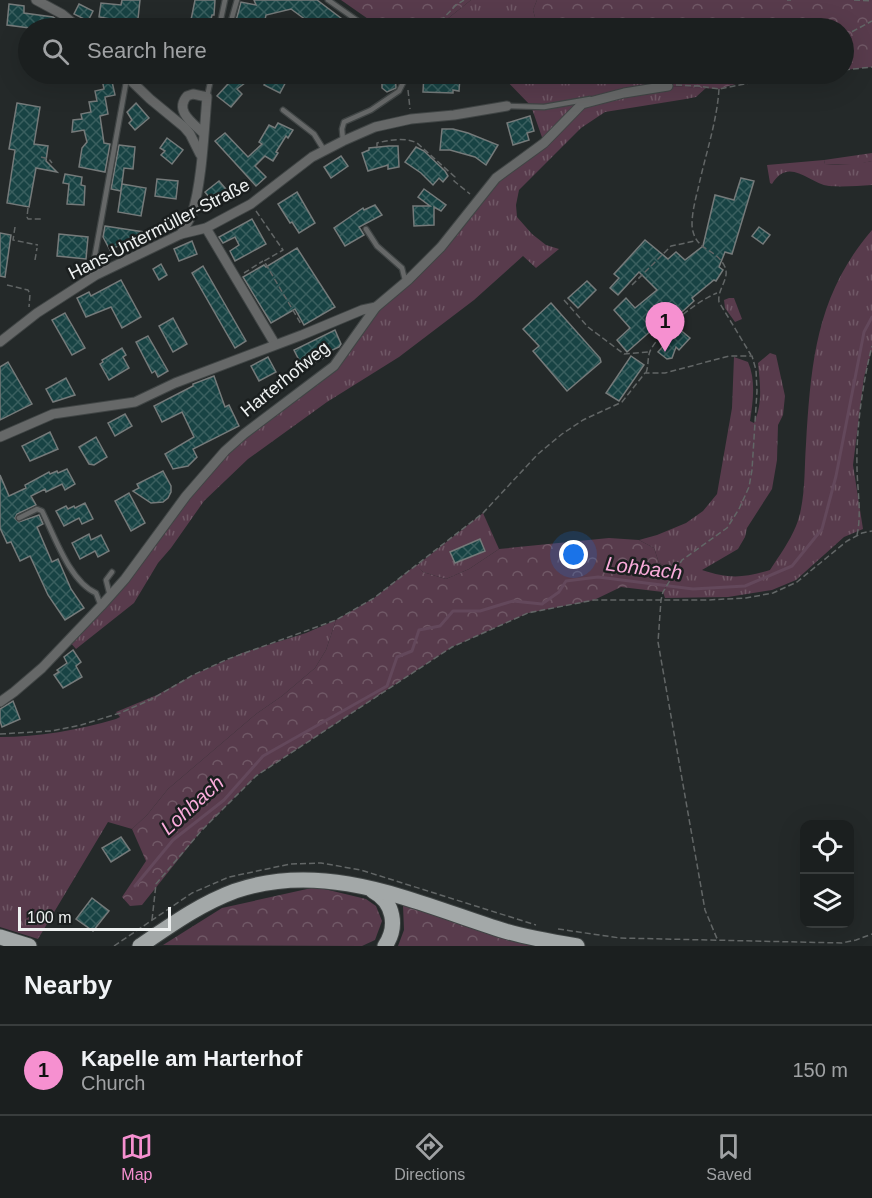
<!DOCTYPE html>
<html lang="en">
<head>
<meta charset="utf-8">
<style>
  body { margin:0; font-family:Helvetica,sans-serif; background:#282c2c; color:#f1f3f6 }
  .controls { position:absolute; right:18px; bottom:18px; display:grid; overflow:hidden; border-radius:12px; box-shadow:0 6px 24px #0002 }
  .controls button { width:54px; height:54px; display:grid; place-items:center; padding:0; border:0; border-bottom:2px solid #393d3d; background:#1b1f1f; color:#f1f3f6; font:30px sans-serif }
  .scale { position:absolute; left:18px; bottom:15px; width:153px; box-sizing:border-box; padding-left:6px; border:3px solid #eef1f1; border-top:0; font-size:16px; line-height:21px; white-space:nowrap; color:#eef1f1; -webkit-text-stroke:4px #1b1f1f; paint-order:stroke }
  .you { position:absolute; left:574px; top:555px; width:21px; height:21px; margin:-15px; border:4px solid #fff; border-radius:50%; background:#1a73e8; box-shadow:0 0 0 9px #1a73e833 }
  .badge { display:grid; place-items:center; width:39px; height:39px; border-radius:50%; background:#f690d0; color:#111; font-size:20px; font-weight:700 }
  .pin { position:absolute; translate:-50% -50px; filter:drop-shadow(0 2px 3px #0008) }
  .pin::after { content:''; position:absolute; top:32px; width:21px; height:18px; background:inherit; clip-path:polygon(0 0,100% 0,50% 100%) }
  .list { margin:0; padding:0; list-style:none }
  h2 { display:flex; justify-content:space-between; align-items:center; height:78px; margin:0; padding:0 24px; font-size:26px }
  h2 small { font-size:20px; font-weight:400; color:#a0a2a4 }
  .list li { display:grid; grid-template-columns:39px 1fr auto; gap:18px; align-items:center; box-sizing:border-box; height:90px; padding:0 24px; border-top:2px solid #393d3d }
  .list b { display:block; font-size:22px; white-space:nowrap }
  .list p { margin:0; font-size:20px; white-space:nowrap; color:#a0a2a4 }
  .list em { font-size:20px; font-style:normal; color:#a0a2a4 }
  .icon { flex:none; width:33px; height:33px; fill:none; stroke:currentColor; stroke-width:2; stroke-linecap:round; stroke-linejoin:round }
  .map { position:relative; flex:none; width:872px; height:946px; overflow:hidden }
  .search { position:absolute; background:#1b1f1f; box-shadow:0 6px 24px #0002; left:18px; right:18px; top:18px; height:66px; display:flex; align-items:center; gap:15px; box-sizing:border-box; padding:0 21px; border-radius:33px; color:#a0a2a4; font-size:22px }
  .sheet { height:168px; background:#1b1f1f }
  nav { display:flex; justify-content:space-around; align-items:center; box-sizing:border-box; height:84px; border-top:2px solid #393d3d; background:#1b1f1f; font-size:16px; color:#a0a2a4 }
  nav a { display:grid; justify-items:center; gap:3px }
  nav .on { color:#f690d0 }
  .map>svg:first-child { display:block }
  .grass { fill:url(#grass-tufts) }
  .forest { fill:url(#forest-crowns) }
  .lines { fill:none; stroke-linecap:round; stroke-linejoin:round }
  .stream { stroke:#63485b; stroke-width:3 }
  .building { fill:url(#building-cross-hatch); stroke:#757a7a; stroke-width:1.5 }
  .service-casing { stroke:#404545; stroke-width:7 }
  .minor-casing { stroke:#404545; stroke-width:11 }
  .primary-casing { stroke:#404545; stroke-width:17 }
  .path { stroke:#626666; stroke-width:1.5; stroke-dasharray:6 3; stroke-linecap:butt }
  .service { stroke:#666868; stroke-width:4.5 }
  .minor { stroke:#666868; stroke-width:9 }
  .primary { stroke:#a3a8a8; stroke-width:15 }
  .labels { text-anchor:middle; stroke-width:5; stroke-linejoin:round; paint-order:stroke }
  .street-label { font-size:18px; fill:#eef1f1; stroke:#1b1f1f }
  .water-label { font-size:20px; font-style:italic; fill:#faacdb; stroke:#1b1f1f }
</style>
</head>
<body>
<div class="map">
<svg width="872" height="946" viewBox="0 0 872 946">
  <defs>
    <pattern id="grass-tufts" width="24" height="20" patternUnits="userSpaceOnUse" patternTransform="scale(1.5)"><rect width="24" height="20" fill="#583b4c"/><path d="M3 7l-1-3M5 7V3M7 7l1-3M15 17l-1-3M17 17v-4M19 17l1-3" fill="none" stroke="#705866"/></pattern>
    <pattern id="forest-crowns" width="20" height="18" patternUnits="userSpaceOnUse" patternTransform="scale(1.5)"><rect width="20" height="18" fill="#583b4c"/><path d="M2 6a3 3 0 1 1 6 0M12 15a3 3 0 1 1 6 0" fill="none" stroke="#705866"/></pattern>
    <pattern id="building-cross-hatch" width="8" height="8" patternUnits="userSpaceOnUse" patternTransform="scale(1.5)"><rect width="8" height="8" fill="#184344"/><path d="M0 0l8 8M0 8l8-8" fill="none" stroke="#3a5f5f"/></pattern>
  </defs>
  <rect width="100%" height="100%" fill="#242929"/>
  <g class="grass">
    <path d="M471,0H537L533,10L536,21L563,28H436Z"/>
    <path d="M500,74H644L668,86L706,88L696,97L686,99L605,112L581,128L519,190L516,205L517,217L532,234L546,245L559,249L536,268L523,256L474,300L399,357L327,402L248,459L204,501L171,548L158,563L134,603L76,649L69,641L225,451L334,366L376,307L408,280L496,178L544,143L531,106Z"/>
    <path d="M824,160L825,164C842,166 856,164 872,161V185C858,186 843,187 829,186C808,183 789,156 772,184L770,183L767,165Z"/>
    <path d="M872,230V350L864,377L853,465L863,529L844,537L796,580L772,590L728,597L665,598L663,592L674,570L659,563L654,548L639,540L657,535L686,523L703,511L717,494L732,408L734,357L748,362C756,380 753,402 750,421L754,423C763,403 760,384 758,363L770,353L776,355L785,396L783,415L778,425L777,460L772,489L747,528L745,537L738,549L702,570C729,579 743,578 770,570C779,556 790,541 796,526C806,501 804,470 806,444C811,363 816,295 872,230Z"/>
    <path d="M729,298H734L742,319L735,322L725,308L724,300Z"/>
    <path d="M483,513L499,549L469,569L446,579L423,572L416,566Z"/>
    <path d="M336,620L326,650L315,668L282,696L256,714L168,789L147,815L132,829L108,822L38,939L0,927V737C39,737 78,730 116,719L120,717L116,712L157,695L193,675L242,653L306,633Z"/>
  </g>
  <g class="forest">
    <path d="M341,0H471L436,28H381Z"/>
    <path d="M537,0H872V67L844,70V28H563L536,21L533,10Z"/>
    <path d="M644,74H815L739,83L719,89L668,86Z"/>
    <path d="M872,153V161L854,165L825,164L824,160Z"/>
    <path d="M609,538L639,540L654,548L659,563L674,570L663,592L621,587L594,600L528,613L452,647L256,776L201,831L142,905L130,906L122,897L146,861L132,829L147,815L168,789L256,714L282,696L315,668L326,650L336,620L374,598L416,565L423,572L446,579L469,569L499,549Z"/>
    <path d="M316,887L366,899L376,906L382,921L375,940L362,946L163,945L222,908Z"/>
    <path d="M403,905L542,946H398L404,930Z"/>
  </g>
  <g class="lines">
    <path class="stream" d="M135,886L173,840L224,800L263,756L387,686L397,657L412,651L419,630L440,626L453,611H480L513,601L542,604L559,592L566,581L598,577L693,589L745,586L792,566L822,529L836,476L864,332L872,317"/>
  </g>
  <g class="building">
    <path d="M122,0H140L137,28H121L123,21L99,17L101,3L121,5Z"/>
    <path d="M195,0H215L214,15H212L209,28H185L187,19L191,20Z"/>
    <path d="M254,0H317L354,28H317L291,9L266,15L263,28H234L241,2L256,5Z"/>
    <path d="M9,4L24,6V13L53,17L69,28H30L7,25Z"/>
    <path d="M79,4L93,11L88,21L74,14Z"/>
    <path d="M237,74L245,83L237,89L242,94L231,107L217,96Z"/>
    <path d="M270,74H290L280,93L264,85Z"/>
    <path d="M374,74H395L396,88L387,92L382,88V80Z"/>
    <path d="M424,74H454V77H460L459,91L453,90V93L423,92Z"/>
    <path d="M111,77L115,95L105,97L108,114L100,116L104,143L110,144L105,172L79,167L82,148L87,142L84,130L72,132L73,120L82,119L81,114L91,112L89,102L97,101L95,91L104,89L102,79Z"/>
    <path d="M17,103L40,107L34,144L48,146L46,161L57,172L36,168L29,207L7,203L15,150L9,149Z"/>
    <path d="M136,103L149,118L135,130L129,123L132,120L127,112Z"/>
    <path d="M530,116L534,131L527,133L529,140L513,145L507,123Z"/>
    <path d="M278,123L293,130L288,138L286,136L276,152L278,153L273,161L265,156L255,166L266,177L256,186L215,141L225,133L248,157L262,144L259,142L269,125L275,128Z"/>
    <path d="M442,129H453L468,133L498,145L486,165L475,157L450,150H440Z"/>
    <path d="M167,138L183,150L172,164L161,155L165,151L160,148Z"/>
    <path d="M119,145L135,147L133,169L124,168L121,191L111,189Z"/>
    <path d="M389,146H398L399,167L388,169V165L368,171L362,153L369,150V148Z"/>
    <path d="M416,147L424,151L445,171L448,176L443,182L439,178L433,185L421,173L405,162Z"/>
    <path d="M341,156L348,166L331,178L324,167Z"/>
    <path d="M65,174L82,177L81,185L85,186L84,205L67,204L69,184L63,183Z"/>
    <path d="M741,178L754,181L732,254L725,252L719,267L723,270L716,281L714,280L692,298L694,301L671,322L690,338L679,350L676,347L672,358L667,359L658,352L666,343L654,328L627,352L617,340L630,328L614,310L626,298L635,308L657,290L639,272L618,295L610,288L619,278L614,274L645,240L668,259L676,252L685,260L703,246L715,195L734,200Z"/>
    <path d="M157,179L178,181L176,199L155,196Z"/>
    <path d="M219,181L231,195L220,204L214,203L205,192Z"/>
    <path d="M122,184L146,188L141,216L118,212Z"/>
    <path d="M424,189L446,205L441,211L434,207V225L414,226L413,206H430L418,197Z"/>
    <path d="M297,192L315,223L299,233L292,222L290,223L278,204Z"/>
    <path d="M375,205L382,215L359,227L364,235L345,246L334,228L363,208L364,210Z"/>
    <path d="M252,219L266,244L235,261L230,251L239,245L235,237L223,243L219,237Z"/>
    <path d="M105,226L144,232V241L130,240L110,250L103,237Z"/>
    <path d="M759,227L770,235L763,244L752,236Z"/>
    <path d="M0,233L11,235L5,277L0,276Z"/>
    <path d="M59,234L88,237L86,259L57,256Z"/>
    <path d="M192,241L197,254L179,261L174,249Z"/>
    <path d="M297,248L335,307L304,325L295,309L271,323L243,277L264,265L266,267Z"/>
    <path d="M161,264L167,275L159,280L153,269Z"/>
    <path d="M203,266L246,341L235,348L192,273Z"/>
    <path d="M121,280L141,317L122,328L111,307L86,317L77,298L89,292L91,296Z"/>
    <path d="M587,281L596,290L578,308L568,298Z"/>
    <path d="M551,303L600,358L601,362L567,391L533,351L539,346L523,329Z"/>
    <path d="M65,313L85,348L72,355L52,320Z"/>
    <path d="M173,318L187,344L173,352L159,326Z"/>
    <path d="M335,330L341,344L339,347L328,352L330,355L303,368L294,350Z"/>
    <path d="M148,336L168,371L158,377L155,371L152,373L136,342Z"/>
    <path d="M122,348L126,355L123,357L129,368L109,380L100,364L103,362L102,360Z"/>
    <path d="M631,356L644,365L619,401L606,393Z"/>
    <path d="M268,357L276,372L259,381L251,366Z"/>
    <path d="M8,362L32,404L0,420V367Z"/>
    <path d="M214,376L225,407L229,405L239,426L193,449L197,457L188,466L173,469L165,454L194,437L182,412L162,422L154,406L193,386V384Z"/>
    <path d="M66,378L75,395L53,402L46,389Z"/>
    <path d="M125,414L132,426L115,436L108,423Z"/>
    <path d="M50,432L58,449L30,461L22,446Z"/>
    <path d="M96,437L107,457L94,465L89,464L79,447Z"/>
    <path d="M67,469L75,484L65,490L62,484L46,492L45,489L31,496L36,505L17,514L15,518L19,522L39,515L43,524L37,527L52,562L58,559L71,589L84,608L65,620L48,595L30,556L20,561L11,542L7,543L0,528V475L9,496L26,488L25,485L49,472L50,474L57,471L58,473Z"/>
    <path d="M163,471L171,486V492L168,498L163,502L151,503L133,491L139,488L137,484Z"/>
    <path d="M129,493L145,523L131,531L115,501Z"/>
    <path d="M85,503L93,519L82,524L79,518L64,526L56,511L66,506L68,509L74,506L75,508Z"/>
    <path d="M89,534L91,540L101,535L109,551L98,557L95,551L80,559L72,543Z"/>
    <path d="M480,539L485,551L455,563L450,552Z"/>
    <path d="M73,650L81,662L76,666L82,677L63,688L54,675L59,672L57,670L67,663L64,657Z"/>
    <path d="M13,701L20,719L2,727L0,721V709Z"/>
    <path d="M121,837L130,850L111,862L102,848Z"/>
    <path d="M92,898L109,911L93,931L76,919Z"/>
  </g>
  <g class="lines">
    <defs>
      <g id="service">
        <path d="M328,0L368,28"/>
        <path d="M219,28L225,0"/>
        <path d="M229,28L237,0"/>
        <path d="M207,97L212,74"/>
        <path d="M507,106L544,107L590,99"/>
        <path d="M283,110L314,134L324,150"/>
        <path d="M343,141L342,129L344,122L371,110L399,91L403,83L405,74"/>
        <path d="M366,229L377,246L402,268L405,280"/>
        <path d="M96,274L93,266L127,77"/>
        <path d="M19,518L37,509L42,511C54,535 70,582 96,593L101,606"/>
        <path d="M110,596L106,580L112,572"/>
      </g>
      <g id="minor">
        <path d="M36,0L62,14L79,28"/>
        <path d="M124,74L150,99L184,127L190,134L200,154"/>
        <path d="M206,228L275,344"/>
        <path d="M181,234C184,228 189,221 192,214C202,183 204,131 207,97L193,94L187,96C174,111 193,123 203,133"/>
        <path d="M0,342L37,313L96,275L181,234L206,228L234,213L251,204L312,157L343,141L375,127L411,119L454,115L507,106"/>
        <path d="M0,437L53,414L135,402L175,383L302,335L362,310L376,307"/>
        <path d="M0,702L14,692L42,668L101,606L125,579L186,496L225,451L244,434L334,366L376,307L408,280L441,247L496,178L544,143L582,104L624,93L668,86"/>
      </g>
      <g id="primary">
        <path d="M373,891C394,902 398,927 385,946"/>
        <path d="M0,937L29,946"/>
        <path d="M140,946C171,925 200,904 235,891C328,859 418,904 505,931C529,938 553,942 577,946"/>
      </g>
    </defs>
    <use href="#service" class="service-casing"/>
    <use href="#minor" class="minor-casing"/>
    <use href="#primary" class="primary-casing"/>
    <g class="path">
      <path d="M787,0H791"/>
      <path d="M854,0L872,1"/>
      <path d="M434,28L456,5L464,0"/>
      <path d="M844,36L872,21"/>
      <path d="M844,70L872,67"/>
      <path d="M678,83L707,74"/>
      <path d="M676,85L698,86L719,89L770,79L815,74"/>
      <path d="M719,89C717,122 705,156 698,189C695,201 692,213 692,225C694,252 716,247 725,267C730,279 717,289 719,302L751,355"/>
      <path d="M408,90L410,109"/>
      <path d="M377,147V143C389,140 405,137 417,143L455,177L454,181L470,194"/>
      <path d="M41,157L49,159L52,163"/>
      <path d="M28,208L27,217L28,219H42"/>
      <path d="M256,211L283,250L264,261L301,324"/>
      <path d="M15,227L13,240L38,245"/>
      <path d="M35,260L37,248"/>
      <path d="M244,273L263,261"/>
      <path d="M7,285L28,290L30,294L29,307"/>
      <path d="M632,285L671,246L695,241"/>
      <path d="M564,300L588,327L624,354L649,352"/>
      <path d="M646,373C649,365 647,356 651,349C664,328 695,302 717,293"/>
      <path d="M857,535C862,513 857,488 857,466C856,429 863,381 872,346"/>
      <path d="M0,734L51,731L81,725L120,713L150,700L193,675L228,659L336,620L374,598L483,513L538,454L562,434L583,420L622,402L645,373H665L729,356H752L756,370L757,391L752,470L749,487L739,509L727,528L682,560L663,592L661,600L658,642L705,910L718,941"/>
      <path d="M152,920L156,884L201,831L256,776L452,647L528,613L594,600H707L746,598L773,593L797,582L847,541L862,533L872,531"/>
      <path d="M558,929L620,938L842,943L856,940L872,934"/>
      <path d="M114,946L192,893L229,877L290,864L321,863L361,870L536,925"/>
    </g>
    <use href="#service" class="service"/>
    <use href="#minor" class="minor"/>
    <use href="#primary" class="primary"/>
  </g>
  <g class="labels">
    <g class="street-label">
      <text transform="translate(159 229) rotate(-27)" y="6">Hans-Untermüller-Straße</text>
      <text transform="translate(285 379) rotate(-39)" y="6">Harterhofweg</text>
    </g>
    <g class="water-label">
      <text transform="translate(644 568) rotate(7)" y="7">Lohbach</text>
      <text transform="translate(192 805) rotate(-42)" y="7">Lohbach</text>
    </g>
  </g>
</svg>
<div class="controls">
<button><svg class="icon" aria-label="locate" viewBox="0 0 24 24"><circle cx="12" cy="12" r="6"/><path d="M12 2v4M12 18v4M2 12h4M18 12h4"/></svg></button>
<button><svg class="icon" aria-label="layers" viewBox="0 0 24 24"><path d="M12 4l9 5-9 5-9-5zM3 14l9 5 9-5"/></svg></button>
</div>
<div class="scale">100 m</div>
<div class="you"></div>
<div class="pin badge" style="left:665px;top:352px">1</div>
<div class="search"><svg class="icon" aria-label="search" viewBox="0 0 24 24"><circle cx="10" cy="10" r="6"/><path d="M15 15l6 6"/></svg>Search here</div>
</div>
<section class="sheet">
<h2>Nearby<small></small></h2>
<ul class="list">
<li><span class="badge">1</span><div><b>Kapelle am Harterhof</b><p>Church</p></div><em>150 m</em></li>
</ul>
</section>
<nav>
<a class="on"><svg class="icon" aria-label="map" viewBox="0 0 24 24"><path d="M3 6l6-2 6 2 6-2v14l-6 2-6-2-6 2zM9 4v14M15 6v14"/></svg>Map</a>
<a><svg class="icon" aria-label="directions" viewBox="0 0 24 24"><path d="M12 3l9 9-9 9-9-9zM9 14v-3h6M13 9l2 2-2 2"/></svg>Directions</a>
<a><svg class="icon" aria-label="saved" viewBox="0 0 24 24"><path d="M7 4h10v16l-5-4-5 4z"/></svg>Saved</a>
</nav>
</body>
</html>
